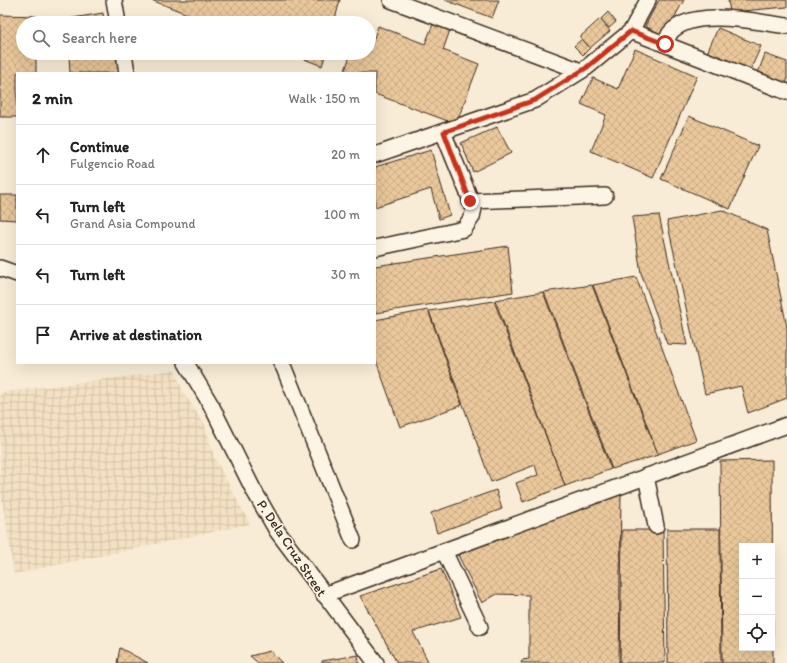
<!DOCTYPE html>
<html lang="en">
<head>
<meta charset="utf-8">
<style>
  body { margin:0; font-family:Itim,sans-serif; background:#f6f6f6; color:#222 }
  .controls { position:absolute; right:12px; bottom:12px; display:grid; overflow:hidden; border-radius:0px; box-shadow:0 4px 16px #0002 }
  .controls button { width:36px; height:36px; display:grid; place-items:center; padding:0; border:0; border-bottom:1px solid #e0e0e0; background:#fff; color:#222; font:20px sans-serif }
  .stop { position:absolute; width:12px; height:12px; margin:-9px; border:3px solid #c8321e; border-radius:50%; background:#fff }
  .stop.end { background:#c8321e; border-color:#fff; box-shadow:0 1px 4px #0008 }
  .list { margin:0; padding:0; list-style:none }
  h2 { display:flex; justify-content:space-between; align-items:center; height:52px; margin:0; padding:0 16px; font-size:17px }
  h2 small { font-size:13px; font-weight:400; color:#767676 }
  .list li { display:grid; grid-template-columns:26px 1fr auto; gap:12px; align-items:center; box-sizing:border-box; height:60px; padding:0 16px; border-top:1px solid #e0e0e0 }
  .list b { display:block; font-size:15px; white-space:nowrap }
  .list p { margin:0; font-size:13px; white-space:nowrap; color:#767676 }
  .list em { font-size:13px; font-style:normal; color:#767676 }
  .icon { flex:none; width:22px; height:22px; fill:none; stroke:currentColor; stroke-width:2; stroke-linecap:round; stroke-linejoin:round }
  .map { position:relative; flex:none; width:787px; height:663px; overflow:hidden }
  .search { position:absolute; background:#fff; box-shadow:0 4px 16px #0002; left:16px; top:16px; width:360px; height:44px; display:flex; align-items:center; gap:10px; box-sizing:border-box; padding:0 14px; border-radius:22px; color:#767676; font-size:15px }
  .panel { position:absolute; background:#fff; box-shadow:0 4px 16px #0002; left:16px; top:72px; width:360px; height:292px; border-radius:0px }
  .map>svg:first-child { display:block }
  .industrial { fill:url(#industrial-grid) }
  .building { fill:url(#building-cross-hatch); stroke:#3b2a1e; fill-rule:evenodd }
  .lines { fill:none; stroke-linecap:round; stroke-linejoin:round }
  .minor-casing { stroke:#3b2a1e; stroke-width:18 }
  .minor { stroke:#fcf5e5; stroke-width:15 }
  .route { stroke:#c8321e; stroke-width:5 }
  .labels { text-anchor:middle; stroke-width:3; stroke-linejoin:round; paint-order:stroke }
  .street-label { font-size:14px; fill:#3b2a1e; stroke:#fcf5e5 }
</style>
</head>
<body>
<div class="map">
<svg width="787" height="663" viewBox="0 0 787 663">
  <defs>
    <pattern id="industrial-grid" width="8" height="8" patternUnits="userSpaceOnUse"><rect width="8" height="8" fill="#f4e1c4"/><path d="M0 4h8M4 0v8" fill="none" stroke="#d2c1a8"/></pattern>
    <pattern id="building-cross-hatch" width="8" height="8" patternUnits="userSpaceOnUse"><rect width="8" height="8" fill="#eac89b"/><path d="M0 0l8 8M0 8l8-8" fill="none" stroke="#caac85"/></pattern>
  </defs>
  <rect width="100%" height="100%" fill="#f8ecd6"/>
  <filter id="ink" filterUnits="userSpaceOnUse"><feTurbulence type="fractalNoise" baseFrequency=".025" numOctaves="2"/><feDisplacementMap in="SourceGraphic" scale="8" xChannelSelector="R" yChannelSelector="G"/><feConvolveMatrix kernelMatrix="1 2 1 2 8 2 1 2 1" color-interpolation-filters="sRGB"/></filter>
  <g filter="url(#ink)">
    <path class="industrial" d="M175,370L183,392L205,425L214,457L250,524L14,574L0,487V393Z"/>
    <g class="building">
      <path d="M151,0H340L334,23H211Z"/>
      <path d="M445,0H499L492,18Z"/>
      <path d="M659,0H684L664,36L645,26Z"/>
      <path d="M728,0H787V7L730,12Z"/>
      <path d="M608,12L616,22L609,28L601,19Z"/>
      <path d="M103,13L104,23H67V19Z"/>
      <path d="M0,15L37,16V23H23V53H36V73H17V117H0Z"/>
      <path d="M600,19L610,31L590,48L580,37Z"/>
      <path d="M433,24L450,30L443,50L479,64L456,124L375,94V73H344L351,53H369L378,26L425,44Z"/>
      <path d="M718,28L761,46L749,73L706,55Z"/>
      <path d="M582,39L590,48L583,55L574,46Z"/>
      <path d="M635,49L697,76L653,178L591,151L606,115L581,104L593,78L618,89Z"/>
      <path d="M84,53H118L122,73H70L69,55Z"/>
      <path d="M289,53H326L322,66Z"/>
      <path d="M765,54L787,62V85L758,73Z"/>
      <path d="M689,116L758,146L730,209L661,179Z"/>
      <path d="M497,127L511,153L473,172L461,143Z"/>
      <path d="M431,150L450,215L439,219L431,189L375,207V167Z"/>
      <path d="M0,195H17V220L0,219Z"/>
      <path d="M722,210L767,230L787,327V398L748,413L741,386L705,394L667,221Z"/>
      <path d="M659,215L687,345L667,344L641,273L632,217Z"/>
      <path d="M508,246L513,292L375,313V266Z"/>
      <path d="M636,277L696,440L658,454L593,285Z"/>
      <path d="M592,285L658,455L612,469L544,292Z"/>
      <path d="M543,292L611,469L565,486L495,300Z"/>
      <path d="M494,301L565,486L523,502L516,483L538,475L535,465L491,482L429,311Z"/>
      <path d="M428,310L462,405L400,427L375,358V320Z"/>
      <path d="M772,460L773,663H722L720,461ZM742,546H772V648H742Z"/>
      <path d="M496,490L502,509L437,533L431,513Z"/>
      <path d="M621,493L619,663H521L522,660L529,659V595L497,594L482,603L458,555L530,525Z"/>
      <path d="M667,529H720L721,663H668Z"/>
      <path d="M622,530H663L665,663H620Z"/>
      <path d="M441,569L461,617L413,632L429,663H397L360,596Z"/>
      <path d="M120,648L148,663H117Z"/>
      <path d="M270,651L282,663H258L250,656Z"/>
      <path d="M358,655L359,663H322V661Z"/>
    </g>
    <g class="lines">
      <defs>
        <g id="minor">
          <path d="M114,0L118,23"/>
          <path d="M391,0L581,71"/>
          <path d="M631,31L787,92"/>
          <path d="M665,44C667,41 668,36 670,33C692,7 757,22 787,26"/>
          <path d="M124,53L127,73"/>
          <path d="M375,155L535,100L586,68L631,31L648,0"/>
          <path d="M470,201L605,196"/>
          <path d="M375,248L464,229L472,217L474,208L443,132"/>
          <path d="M0,268L17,274"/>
          <path d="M186,363L211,405L253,489L277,531L376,663"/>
          <path d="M281,363L284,368L353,540"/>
          <path d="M646,476L656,526"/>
          <path d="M444,551L480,627"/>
          <path d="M324,595L787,425"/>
        </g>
      </defs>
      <use href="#minor" class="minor-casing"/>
      <use href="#minor" class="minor"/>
    </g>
  </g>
  <g class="lines" filter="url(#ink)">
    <path class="route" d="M470,201L444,132L535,100L586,68L631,31L665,44"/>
  </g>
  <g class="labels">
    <g class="street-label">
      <text transform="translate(292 548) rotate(56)" y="5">P. Dela Cruz Street</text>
    </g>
  </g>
</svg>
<div class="controls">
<button>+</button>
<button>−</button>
<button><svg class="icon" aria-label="locate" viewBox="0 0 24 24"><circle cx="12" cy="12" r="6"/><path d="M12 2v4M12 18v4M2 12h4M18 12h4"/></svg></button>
</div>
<div class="stop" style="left:665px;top:44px"></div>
<div class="stop end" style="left:470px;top:201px"></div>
<div class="search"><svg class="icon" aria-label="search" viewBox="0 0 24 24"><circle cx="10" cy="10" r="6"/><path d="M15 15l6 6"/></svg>Search here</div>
<section class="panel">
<h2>2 min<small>Walk · 150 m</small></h2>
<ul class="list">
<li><svg class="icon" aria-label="ahead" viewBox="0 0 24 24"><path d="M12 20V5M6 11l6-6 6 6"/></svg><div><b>Continue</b><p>Fulgencio Road</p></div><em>20 m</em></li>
<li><svg class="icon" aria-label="left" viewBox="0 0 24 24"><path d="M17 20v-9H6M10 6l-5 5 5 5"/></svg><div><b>Turn left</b><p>Grand Asia Compound</p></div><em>100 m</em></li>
<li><svg class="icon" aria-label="left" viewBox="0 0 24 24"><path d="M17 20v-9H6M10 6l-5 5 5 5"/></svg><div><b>Turn left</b></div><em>30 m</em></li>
<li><svg class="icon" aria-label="arrive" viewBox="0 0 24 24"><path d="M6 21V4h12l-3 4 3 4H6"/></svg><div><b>Arrive at destination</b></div></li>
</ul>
</section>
</div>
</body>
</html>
